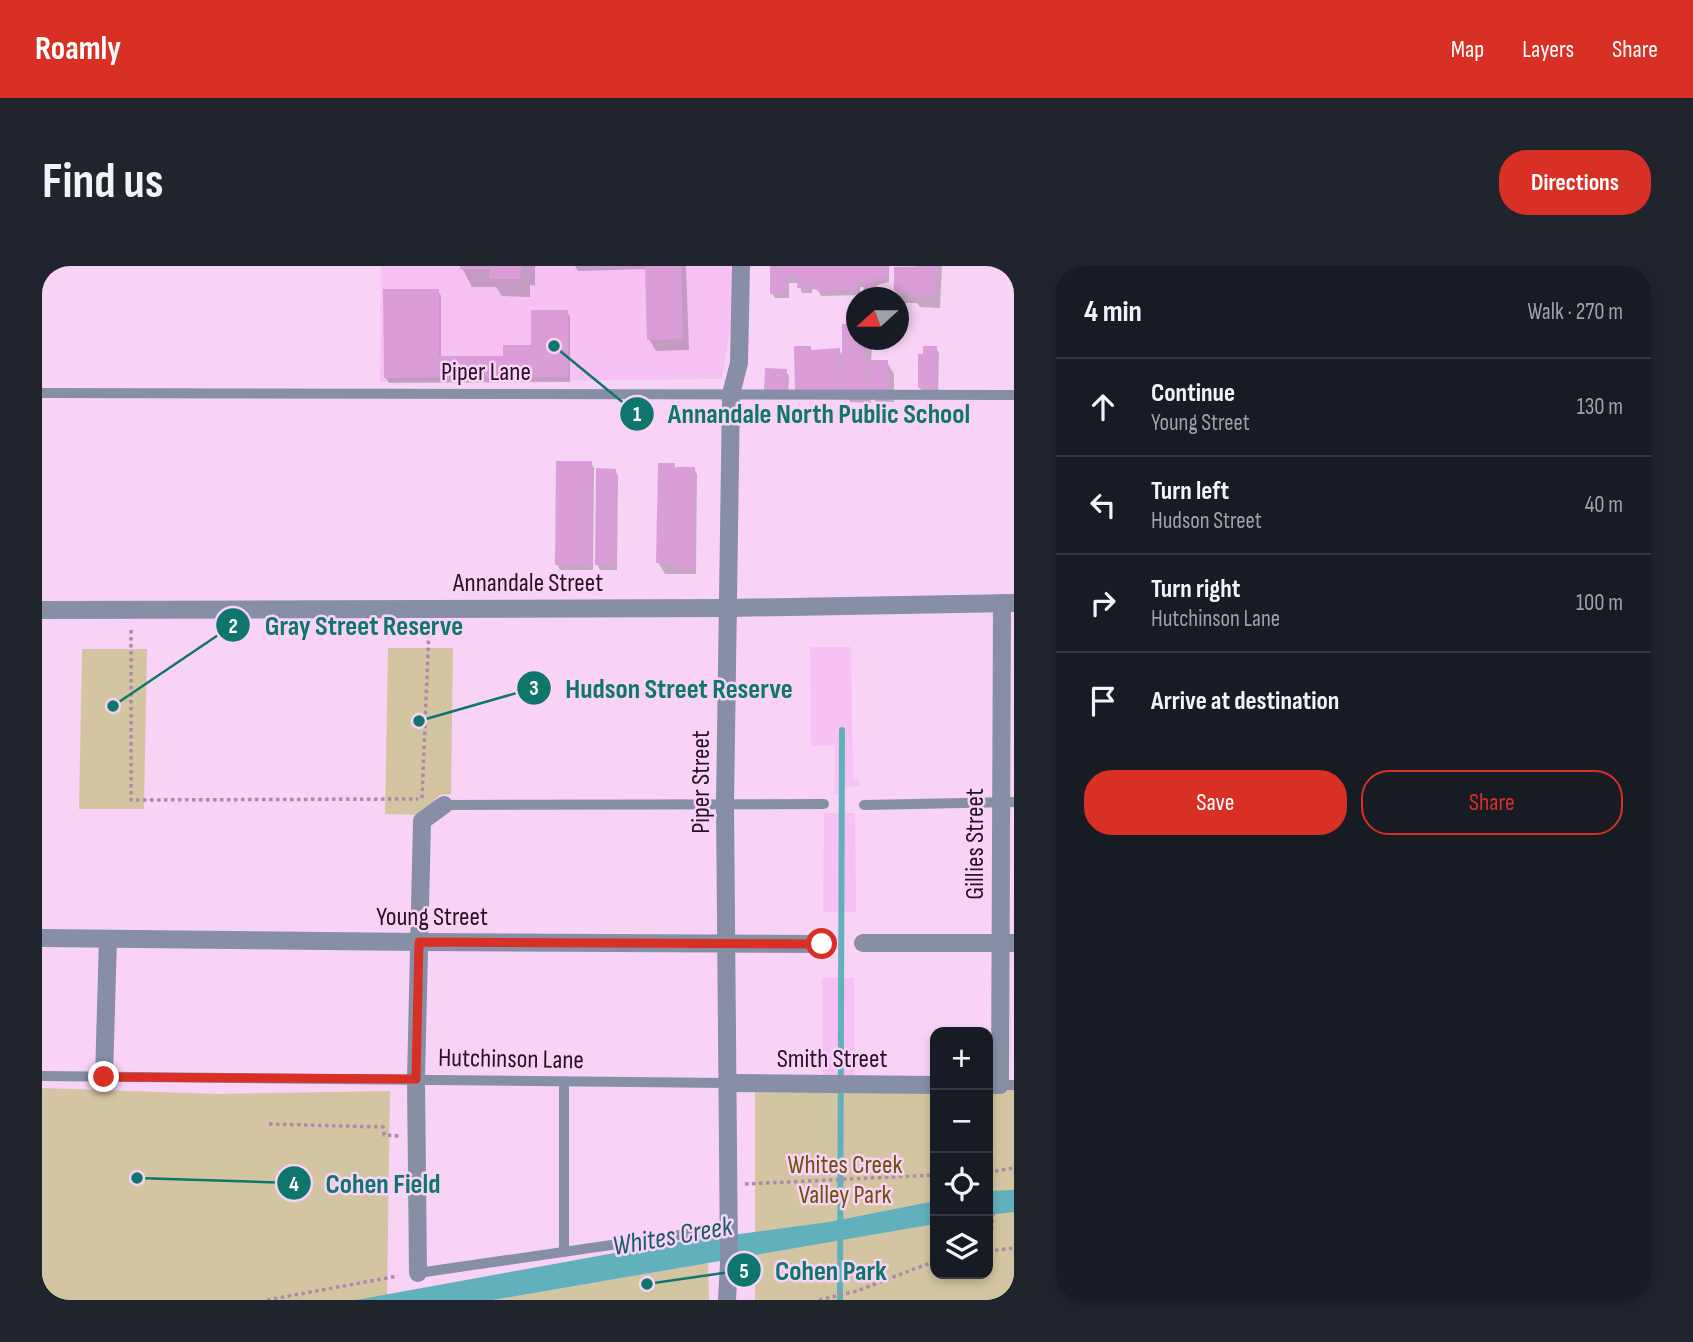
<!DOCTYPE html>
<html lang="en">
<head>
<meta charset="utf-8">
<style>
  body { margin:0; font-family:"Sofia Sans Condensed",sans-serif; background:#20242c; color:#f1f3f6 }
  .controls { position:absolute; right:21px; bottom:21px; display:grid; overflow:hidden; border-radius:14px; box-shadow:0 4px 10px #0003 }
  .controls button { width:63px; height:63px; display:grid; place-items:center; padding:0; border:0; border-bottom:2px solid #363941; background:#171b24; color:#f1f3f6; font:35px sans-serif }
  .compass { position:absolute; left:804px; top:21px; width:63px; height:63px; border-radius:50%; background:#171b24; box-shadow:0 4px 10px #0003; rotate:249deg }
  .stop { position:absolute; width:21px; height:21px; margin:-16px; border:5px solid #d93025; border-radius:50%; background:#fff }
  .stop.end { background:#d93025; border-color:#fff; box-shadow:0 2px 7px #0008 }
  .list { margin:0; padding:0; list-style:none }
  h2 { display:flex; justify-content:space-between; align-items:center; height:91px; margin:0; padding:0 28px; font-size:30px }
  h2 small { font-size:23px; font-weight:400; color:#9ea1a6 }
  .list li { display:grid; grid-template-columns:46px 1fr auto; gap:21px; align-items:center; box-sizing:border-box; height:98px; padding:0 28px; border-top:2px solid #363941 }
  .list b { display:block; font-size:26px; white-space:nowrap }
  .list p { margin:0; font-size:23px; white-space:nowrap; color:#9ea1a6 }
  .list em { font-size:23px; font-style:normal; color:#9ea1a6 }
  .actions { display:flex; gap:14px; padding:21px 28px }
  .actions a { flex:1; padding:16px 0; border:2px solid #d93025; border-radius:28px; text-align:center; font-size:24px; color:#d93025 }
  .actions .main { background:#d93025; color:#fff }
  .icon { flex:none; width:38px; height:38px; fill:none; stroke:currentColor; stroke-width:2; stroke-linecap:round; stroke-linejoin:round }
  .map { position:relative; flex:none; width:972px; height:1034px; overflow:hidden; border-radius:28px }
  header { display:flex; align-items:center; gap:42px; box-sizing:border-box; height:98px; padding:0 35px; background:#d93025; color:#fff }
  header strong { font-size:33px }
  nav { display:flex; gap:38px; margin-inline-start:auto; font-size:24px }
  .intro { display:flex; align-items:center; justify-content:space-between; box-sizing:border-box; height:168px; padding:0 42px }
  h1 { margin:0; font-size:49px }
  .button { padding:18px 32px; border-radius:28px; background:#d93025; color:#fff; font-size:24px; font-weight:700 }
  main { display:flex; gap:42px; padding:0 42px }
  aside { flex:1; background:#171b24; border-radius:28px; box-shadow:0 4px 10px #0003 }
  .map>svg:first-child { display:block }
  .built { fill:#f7c1f4 }
  .green { fill:#d4c5a2 }
  .water { fill:#61b1bd }
  .shadow { fill:#0003 }
  .lines { fill:none; stroke-linecap:round; stroke-linejoin:round }
  .stream { stroke:#61b1bd; stroke-width:6 }
  .building { fill:#da9dd7 }
  .path { stroke:#aa8aa8; stroke-width:3.5; stroke-dasharray:3.5 3.5; stroke-linecap:butt }
  .lane { stroke:#868fa6; stroke-width:10 }
  .street { stroke:#868fa6; stroke-width:18 }
  .route { stroke:#d93025; stroke-width:9 }
  .labels { text-anchor:middle; stroke-width:5; stroke-linejoin:round; paint-order:stroke }
  .street-label { font-size:26px; fill:#271127; stroke:#f9d3f6 }
  .park-label { font-size:26px; fill:#6a520a; stroke:#f9d3f6 }
  .water-label { font-size:28px; font-style:italic; fill:#175b64; stroke:#f9d3f6 }
  .leader { fill:none; stroke:#0f766e; stroke-width:2.5 }
  .callout-dot { fill:#0f766e; stroke:#f9d3f6; stroke-width:2.5 }
  .mark-label { font-size:21px; text-anchor:middle; font-weight:bold; fill:#fff }
  .callout-label { font-size:28px; text-anchor:middle; font-weight:bold; fill:#0f766e; stroke:#f9d3f6; stroke-width:5; stroke-linejoin:round; paint-order:stroke }
</style>
</head>
<body>
<header>
<strong>Roamly</strong>
<nav><a>Map</a><a>Layers</a><a>Share</a></nav>
</header>
<div class="intro"><h1>Find us</h1><a class="button">Directions</a></div>
<main>
<div class="map">
<svg width="972" height="1034" viewBox="0 0 972 1034">
  <rect width="100%" height="100%" fill="#f9d3f6"/>
  <g class="built">
    <path d="M339,0H692L691,47L680,113L338,116Z"/>
    <path d="M768,381H809L811,513L816,514L818,520L803,521L802,528H793V479L769,480Z"/>
    <path d="M782,547H813L814,646H781Z"/>
    <path d="M780,712H812L813,809L781,810Z"/>
  </g>
  <g class="green">
    <path d="M346,382H411L409,528L398,529L377,549L343,548Z"/>
    <path d="M40,383H105L102,543H37Z"/>
    <path d="M893,816V1008H946V816H972V1034H713V818Z"/>
    <path d="M0,822L176,828L348,825L345,1034H0Z"/>
    <path d="M666,996L667,1034H451L636,1002Z"/>
  </g>
  <g class="water">
    <path d="M972,924V946L946,949V925Z"/>
    <path d="M893,935V958L451,1034H314L622,978L787,956Z"/>
  </g>
  <g class="shadow">
    <path d="M384,0H493V20L488,19V31L460,30L454,21H430L419,0Z"/>
    <path d="M533,0H644L647,84L614,85L607,73L605,3L536,5Z"/>
    <path d="M730,0H847V16L835,19V22L840,23L843,32H827L823,21H818V29L779,30L776,24L770,23V27H760L757,17H747V32H733L730,27Z"/>
    <path d="M874,0H900L898,42L878,41L875,37H860L854,25Z"/>
    <path d="M396,25L399,30V92H462L491,80L525,46L528,51V116L347,117L344,112Z"/>
    <path d="M802,59L814,60V74H826L830,79L829,96H845L852,108V136H834L829,127V137L808,136L801,123V130L758,131L768,82L771,86L797,84L802,92Z"/>
    <path d="M894,82L897,87L896,128L881,127L878,122Z"/>
    <path d="M744,105L747,110L746,130L727,129Z"/>
    <path d="M549,197L552,202L551,304H518L515,298Z"/>
    <path d="M632,199L634,203H652L655,208L654,308H623L616,296Z"/>
    <path d="M573,204L576,210L575,304H558L555,298Z"/>
  </g>
  <g class="lines">
    <path class="stream" d="M798,1034L800,464"/>
  </g>
  <g class="building">
    <path d="M418,0H479L478,13H447L448,3H418Z"/>
    <path d="M603,0H639L641,73L605,74Z"/>
    <path d="M728,0H845V11L833,14L832,21H841V28H822L821,16H816V24L775,25V19H768V22H755L756,12H745V28H728Z"/>
    <path d="M894,0L892,30H869V26L852,25V1Z"/>
    <path d="M341,23H397V90H461V79H489V44H526V111L342,112Z"/>
    <path d="M800,58H814V74H824L823,125H800Z"/>
    <path d="M752,80H769V84L798,82L799,125L753,126Z"/>
    <path d="M881,80H895L894,123L876,122V88H881Z"/>
    <path d="M825,94H846V125L825,124Z"/>
    <path d="M723,102L745,103L744,125L722,124Z"/>
    <path d="M514,195H550L549,299H513Z"/>
    <path d="M616,197H633L632,297H614Z"/>
    <path d="M634,201H653L652,303H633Z"/>
    <path d="M554,202L574,203L573,299H553Z"/>
  </g>
  <g class="lines">
    <g class="path">
      <path d="M89,364V534L376,533"/>
      <path d="M380,532L387,362"/>
      <path d="M227,858L341,861L342,869L357,870"/>
      <path d="M946,906L972,902"/>
      <path d="M703,918L893,909"/>
      <path d="M946,926L951,948L948,984"/>
      <path d="M946,985L972,982"/>
      <path d="M225,1034L356,1010"/>
      <path d="M777,1034L815,1025L893,995"/>
    </g>
    <g class="lane">
      <path d="M0,127L972,129"/>
      <path d="M402,539L782,538"/>
      <path d="M822,539L972,536"/>
      <path d="M0,810L686,817"/>
      <path d="M522,816V986"/>
      <path d="M958,819H972"/>
      <path d="M376,1007L686,962"/>
    </g>
    <g class="street">
      <path d="M0,344L685,342L972,337"/>
      <path d="M0,672L377,676L781,678"/>
      <path d="M821,677H972"/>
      <path d="M62,811L66,673"/>
      <path d="M686,817L893,819"/>
      <path d="M946,819H958L960,337"/>
      <path d="M376,1007L374,813L380,555L402,539"/>
      <path d="M685,1034L687,997L683,538L689,128L697,97L699,0"/>
    </g>
  </g>
  <g class="lines">
    <path class="route" d="M62,811L374,813L377,676L780,678"/>
  </g>
  <g class="labels">
    <g class="street-label">
      <text x="444" y="114">Piper Lane</text>
      <text x="486" y="325">Annandale Street</text>
      <text transform="translate(658 516) rotate(-90)" y="9">Piper Street</text>
      <text transform="translate(932 578) rotate(-90)" y="9">Gillies Street</text>
      <text x="390" y="659">Young Street</text>
      <text transform="translate(469 792) rotate(1)" y="9">Hutchinson Lane</text>
      <text x="790" y="801">Smith Street</text>
    </g>
    <g class="park-label">
      <text x="803" y="907">Whites Creek<tspan x="803" dy="30">Valley Park</tspan></text>
    </g>
    <g class="water-label">
      <text transform="translate(630 969) rotate(-10)" y="10">Whites Creek</text>
    </g>
  </g>
  <path class="leader" d="M512 80L595 148M71 440L191 359M377 455L492 422M95 912L252 917M605 1018L702 1004"/>
  <g class="callout-dot">
    <circle cx="512" cy="80" r="7"/>
    <circle cx="71" cy="440" r="7"/>
    <circle cx="377" cy="455" r="7"/>
    <circle cx="95" cy="912" r="7"/>
    <circle cx="605" cy="1018" r="7"/>
    <circle cx="595" cy="148" r="18"/>
    <circle cx="191" cy="359" r="18"/>
    <circle cx="492" cy="422" r="18"/>
    <circle cx="252" cy="917" r="18"/>
    <circle cx="702" cy="1004" r="18"/>
  </g>
  <g class="mark-label">
    <text x="595" y="155">1</text>
    <text x="191" y="367">2</text>
    <text x="492" y="429">3</text>
    <text x="252" y="925">4</text>
    <text x="702" y="1012">5</text>
  </g>
  <g class="callout-label">
    <text x="777" y="157">Annandale North Public School</text>
    <text x="322" y="369">Gray Street Reserve</text>
    <text x="637" y="432">Hudson Street Reserve</text>
    <text x="341" y="927">Cohen Field</text>
    <text x="789" y="1014">Cohen Park</text>
  </g>
</svg>
<div class="controls">
<button>+</button>
<button>−</button>
<button><svg class="icon" aria-label="locate" viewBox="0 0 24 24"><circle cx="12" cy="12" r="6"/><path d="M12 2v4M12 18v4M2 12h4M18 12h4"/></svg></button>
<button><svg class="icon" aria-label="layers" viewBox="0 0 24 24"><path d="M12 4l9 5-9 5-9-5zM3 14l9 5 9-5"/></svg></button>
</div>
<svg class="compass" viewBox="-18 -18 36 36"><path d="M0-13l5 13h-10z" fill="#e53935"/><path d="M0 13l5-13h-10z" fill="#9ea1a6"/></svg>
<div class="stop" style="left:780px;top:678px"></div>
<div class="stop end" style="left:62px;top:811px"></div>
</div>
<aside>
<h2>4 min<small>Walk · 270 m</small></h2>
<ul class="list">
<li><svg class="icon" aria-label="ahead" viewBox="0 0 24 24"><path d="M12 20V5M6 11l6-6 6 6"/></svg><div><b>Continue</b><p>Young Street</p></div><em>130 m</em></li>
<li><svg class="icon" aria-label="left" viewBox="0 0 24 24"><path d="M17 20v-9H6M10 6l-5 5 5 5"/></svg><div><b>Turn left</b><p>Hudson Street</p></div><em>40 m</em></li>
<li><svg class="icon" aria-label="right" viewBox="0 0 24 24"><path d="M7 20v-9h11M14 6l5 5-5 5"/></svg><div><b>Turn right</b><p>Hutchinson Lane</p></div><em>100 m</em></li>
<li><svg class="icon" aria-label="arrive" viewBox="0 0 24 24"><path d="M6 21V4h12l-3 4 3 4H6"/></svg><div><b>Arrive at destination</b></div></li>
</ul>
<div class="actions"><a class="main">Save</a><a>Share</a></div>
</aside>
</main>
</body>
</html>
